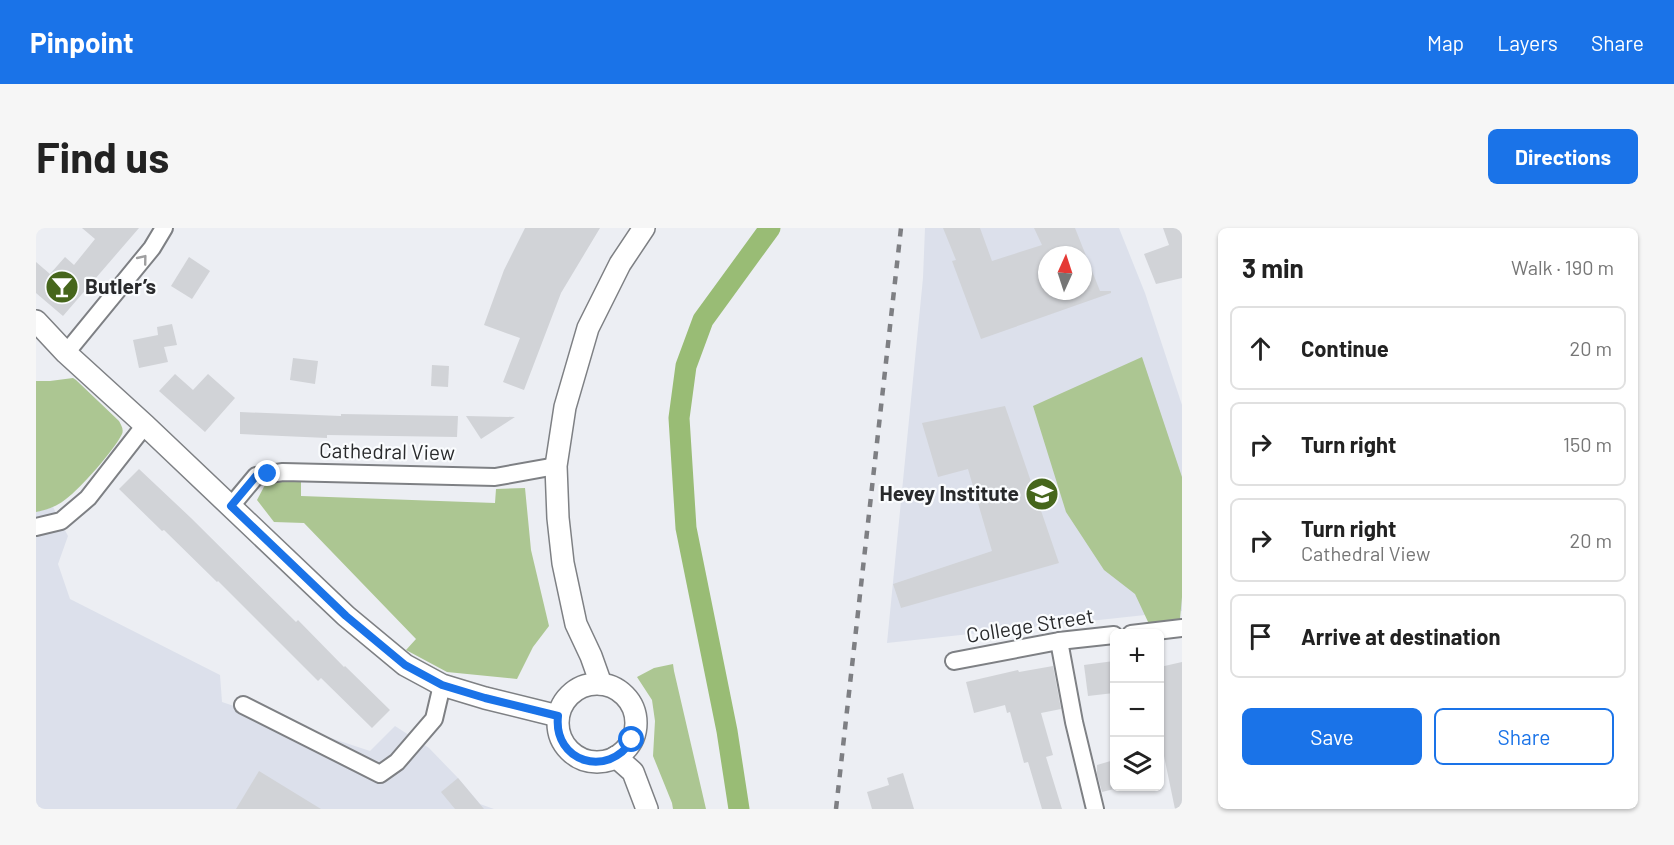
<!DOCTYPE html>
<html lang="en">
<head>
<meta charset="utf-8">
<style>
  body { margin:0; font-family:Barlow,sans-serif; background:#f6f6f6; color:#222 }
  .controls { position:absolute; right:18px; bottom:18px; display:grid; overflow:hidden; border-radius:9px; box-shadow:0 2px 4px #0004 }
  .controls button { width:54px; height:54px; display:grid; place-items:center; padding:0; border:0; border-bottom:2px solid #e0e0e0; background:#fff; color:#222; font:30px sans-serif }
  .compass { position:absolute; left:1002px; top:18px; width:54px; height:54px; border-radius:50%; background:#fff; box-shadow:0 2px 4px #0004; rotate:3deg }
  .stop { position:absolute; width:18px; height:18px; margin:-14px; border:4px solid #1a73e8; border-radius:50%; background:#fff }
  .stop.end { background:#1a73e8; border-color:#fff; box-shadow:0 2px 6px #0008 }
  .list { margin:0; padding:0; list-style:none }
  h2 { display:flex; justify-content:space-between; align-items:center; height:78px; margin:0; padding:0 24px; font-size:26px }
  h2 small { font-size:20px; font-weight:400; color:#767676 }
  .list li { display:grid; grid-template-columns:39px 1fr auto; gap:18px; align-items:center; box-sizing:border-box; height:84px; margin:0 12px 12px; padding:0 12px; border:2px solid #e0e0e0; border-radius:9px }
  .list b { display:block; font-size:22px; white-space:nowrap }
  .list p { margin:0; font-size:20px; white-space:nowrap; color:#767676 }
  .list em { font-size:20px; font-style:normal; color:#767676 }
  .actions { display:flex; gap:12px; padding:18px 24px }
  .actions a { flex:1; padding:14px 0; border:2px solid #1a73e8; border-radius:9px; text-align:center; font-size:21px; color:#1a73e8 }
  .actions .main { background:#1a73e8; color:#fff }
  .icon { flex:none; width:33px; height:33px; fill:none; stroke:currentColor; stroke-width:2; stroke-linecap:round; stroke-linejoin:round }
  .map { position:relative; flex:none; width:1146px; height:581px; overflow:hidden; border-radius:9px }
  header { display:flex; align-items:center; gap:36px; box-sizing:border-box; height:84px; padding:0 30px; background:#1a73e8; color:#fff }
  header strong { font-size:28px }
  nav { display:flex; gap:33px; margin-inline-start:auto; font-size:21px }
  .intro { display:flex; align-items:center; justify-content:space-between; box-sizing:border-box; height:144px; padding:0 36px }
  h1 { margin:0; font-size:42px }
  .button { padding:15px 27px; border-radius:9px; background:#1a73e8; color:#fff; font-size:21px; font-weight:700 }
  main { display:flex; gap:36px; padding:0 36px }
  aside { flex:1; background:#fff; border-radius:9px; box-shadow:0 2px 4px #0004 }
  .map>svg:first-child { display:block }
  .built { fill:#dce0eb; fill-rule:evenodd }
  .green { fill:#acc692 }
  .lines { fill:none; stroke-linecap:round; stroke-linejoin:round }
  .canal { stroke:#99bc75; stroke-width:21 }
  .building { fill:#d1d3d7; fill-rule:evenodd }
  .minor-casing { stroke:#7e8084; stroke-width:20 }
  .tertiary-casing { stroke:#7e8084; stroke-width:24 }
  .minor { stroke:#fff; stroke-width:16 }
  .tertiary { stroke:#fff; stroke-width:21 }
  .rail { stroke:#7e7f83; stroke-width:4.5; stroke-dasharray:8 8; stroke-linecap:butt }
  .oneway { stroke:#9f9fa0 }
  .route { stroke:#1a73e8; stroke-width:8 }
  .labels { text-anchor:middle; stroke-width:4.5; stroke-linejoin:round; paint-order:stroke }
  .poi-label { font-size:21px; font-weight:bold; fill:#292a2c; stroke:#fafcfe; text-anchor:start }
  .street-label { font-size:21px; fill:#292a2c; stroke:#fafcfe }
</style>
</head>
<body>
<header>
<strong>Pinpoint</strong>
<nav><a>Map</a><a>Layers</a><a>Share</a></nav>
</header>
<div class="intro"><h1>Find us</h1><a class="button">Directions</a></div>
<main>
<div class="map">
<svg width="1146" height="581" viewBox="0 0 1146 581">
  <rect width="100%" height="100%" fill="#eceef3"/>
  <g class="built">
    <path d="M889,0H1083L1109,65L1146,177V383L851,415L887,50ZM1011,27H1047V63H1011Z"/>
    <path d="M17,279L32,308L22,336L34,371L184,447L186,474L334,523L359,498L393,520L422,550L444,576L458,581H0V284Z"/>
  </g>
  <g class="green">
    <path d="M1106,129L1146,249V369L1144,391L1113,396L1099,366L1068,342L1030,284L997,178Z"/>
    <path d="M37,150L40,152L83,193C85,197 88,201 86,206C79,221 44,261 30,271C22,278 11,282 0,284V153H14Z"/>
    <path d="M265,253V268L459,275L460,261L489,260L495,322L513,398L497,419L481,451L411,444L370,422L380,411L268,295L238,294L221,272L230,255Z"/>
    <path d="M637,436L638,443L670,581H637L636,575L617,528L619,493L616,472L601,449L618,440Z"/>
  </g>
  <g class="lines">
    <path class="canal" d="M703,581L691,503L650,300L643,190L650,138L667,92L734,0"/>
  </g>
  <g class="building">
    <path d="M46,0H103L27,88L0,65V34L14,46L29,29L38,37L59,11Z"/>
    <path d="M489,0H564L525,65L488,162L467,154L484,110L448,97L468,42Z"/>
    <path d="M907,0H944L956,33L1006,17L998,0H1039L1064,63H1075V65L945,111L916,33L920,32ZM1011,27H1047V63H1011Z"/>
    <path d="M1127,0H1146V50L1120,56L1108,26L1133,17Z"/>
    <path d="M153,29L174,43L156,71L135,58Z"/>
    <path d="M136,96L141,117L128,119L132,134L103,140L97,112L122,107L121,99Z"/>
    <path d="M257,130L282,133L279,156L254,152Z"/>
    <path d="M396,137L413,138L412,159L395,158Z"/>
    <path d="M139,146L157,162L172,146L199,170L169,204L123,163Z"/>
    <path d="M969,178L1023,335L865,380L857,356L956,323L932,241L902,249L886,195Z"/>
    <path d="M204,184L305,188V186L422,188L421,209L291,207V210L204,206Z"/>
    <path d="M430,188L479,189L445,211Z"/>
    <path d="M103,241L155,290L260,394L262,392L308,439L309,438L354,482L336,500L285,450L282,453L182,353L181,354L128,302L126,303L83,261Z"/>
    <path d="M1078,433V465L1052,468L1048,437Z"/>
    <path d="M1146,434V581H1139L1124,509V439Z"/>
    <path d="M1017,438L1025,481L1005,485L1017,527L1010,529L1026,581H1006L992,534L988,535L974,484L971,485L969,477L938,485L930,454L982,442L983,444Z"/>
    <path d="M1078,532V561L1066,564L1061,546V537Z"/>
    <path d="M223,543L285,581H200Z"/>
    <path d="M867,545L878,581H836L831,564L853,557L851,550Z"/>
    <path d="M422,550L448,581H419L405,564Z"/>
  </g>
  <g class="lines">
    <defs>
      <g id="minor">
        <path d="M30,125L116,20L128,0"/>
        <path d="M195,278L220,248L247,244L459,249L520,238"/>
        <path d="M0,299L25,293L52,270L109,197"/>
        <path d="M1095,406L1146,400"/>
        <path d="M1023,413L1038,494L1059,581"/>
        <path d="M918,433L1023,413L1078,407"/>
        <path d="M207,477L344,546L361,534L398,491L406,457"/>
      </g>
      <g id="tertiary">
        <path d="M0,93L30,125L109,197L310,388L369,437L406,457L449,470L522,488"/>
        <path d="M565,456L555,428L540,396L527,335L522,290L520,238L529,179L552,100L584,36L608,0"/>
        <circle cx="561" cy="495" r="39"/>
        <path d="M580,529L597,544L611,581"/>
      </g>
    </defs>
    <use href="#minor" class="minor-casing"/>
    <use href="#tertiary" class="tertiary-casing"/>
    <use href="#minor" class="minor"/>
    <use href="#tertiary" class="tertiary"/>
    <path class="rail" d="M800,581L865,0"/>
  </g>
  <defs><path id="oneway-chevron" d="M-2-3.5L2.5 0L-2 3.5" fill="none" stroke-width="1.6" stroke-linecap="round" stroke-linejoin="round" transform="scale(1.5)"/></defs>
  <use class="oneway" href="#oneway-chevron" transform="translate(107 31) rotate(-51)"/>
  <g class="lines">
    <path class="route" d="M232,246L220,248L195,278L310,388L369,437L406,457L449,470L522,488C517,534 572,551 596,512"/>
  </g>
  <defs>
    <symbol id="bar-disc" viewBox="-11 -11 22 22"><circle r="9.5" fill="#46661c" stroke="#fafcfe"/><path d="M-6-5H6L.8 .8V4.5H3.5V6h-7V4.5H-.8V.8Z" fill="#fff"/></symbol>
    <symbol id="school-disc" viewBox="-11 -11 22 22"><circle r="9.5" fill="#46661c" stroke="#fafcfe"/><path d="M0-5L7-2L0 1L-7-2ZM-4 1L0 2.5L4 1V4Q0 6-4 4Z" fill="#fff"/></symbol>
  </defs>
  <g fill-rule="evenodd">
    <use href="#bar-disc" x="7" y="40" width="38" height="38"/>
    <use href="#school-disc" x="987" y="247" width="38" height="38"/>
  </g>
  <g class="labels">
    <g class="poi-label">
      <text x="49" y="66">Butler’s</text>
      <text x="983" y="273" text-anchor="end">Hevey Institute</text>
    </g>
    <g class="street-label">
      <text transform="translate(351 224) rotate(1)" y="7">Cathedral View</text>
      <text transform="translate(994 398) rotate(-9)" y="7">College Street</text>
    </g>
  </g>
</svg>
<div class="controls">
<button>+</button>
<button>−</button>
<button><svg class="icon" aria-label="layers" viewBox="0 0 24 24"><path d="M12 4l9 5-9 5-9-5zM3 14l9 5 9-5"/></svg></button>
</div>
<svg class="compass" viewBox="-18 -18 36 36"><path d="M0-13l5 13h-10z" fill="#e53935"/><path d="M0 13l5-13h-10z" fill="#767676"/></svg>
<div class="stop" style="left:596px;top:512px"></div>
<div class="stop end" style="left:232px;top:246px"></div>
</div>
<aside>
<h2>3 min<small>Walk · 190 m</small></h2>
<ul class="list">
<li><svg class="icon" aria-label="ahead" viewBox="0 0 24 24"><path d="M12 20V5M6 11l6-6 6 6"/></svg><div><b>Continue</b></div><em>20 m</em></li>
<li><svg class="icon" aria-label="right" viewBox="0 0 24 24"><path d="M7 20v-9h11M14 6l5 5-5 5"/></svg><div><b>Turn right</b></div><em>150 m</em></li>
<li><svg class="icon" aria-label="right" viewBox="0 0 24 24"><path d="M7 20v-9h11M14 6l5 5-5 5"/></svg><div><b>Turn right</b><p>Cathedral View</p></div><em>20 m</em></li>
<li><svg class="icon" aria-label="arrive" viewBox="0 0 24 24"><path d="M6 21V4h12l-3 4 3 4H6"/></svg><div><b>Arrive at destination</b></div></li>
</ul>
<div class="actions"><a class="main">Save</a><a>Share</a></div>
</aside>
</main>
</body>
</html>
